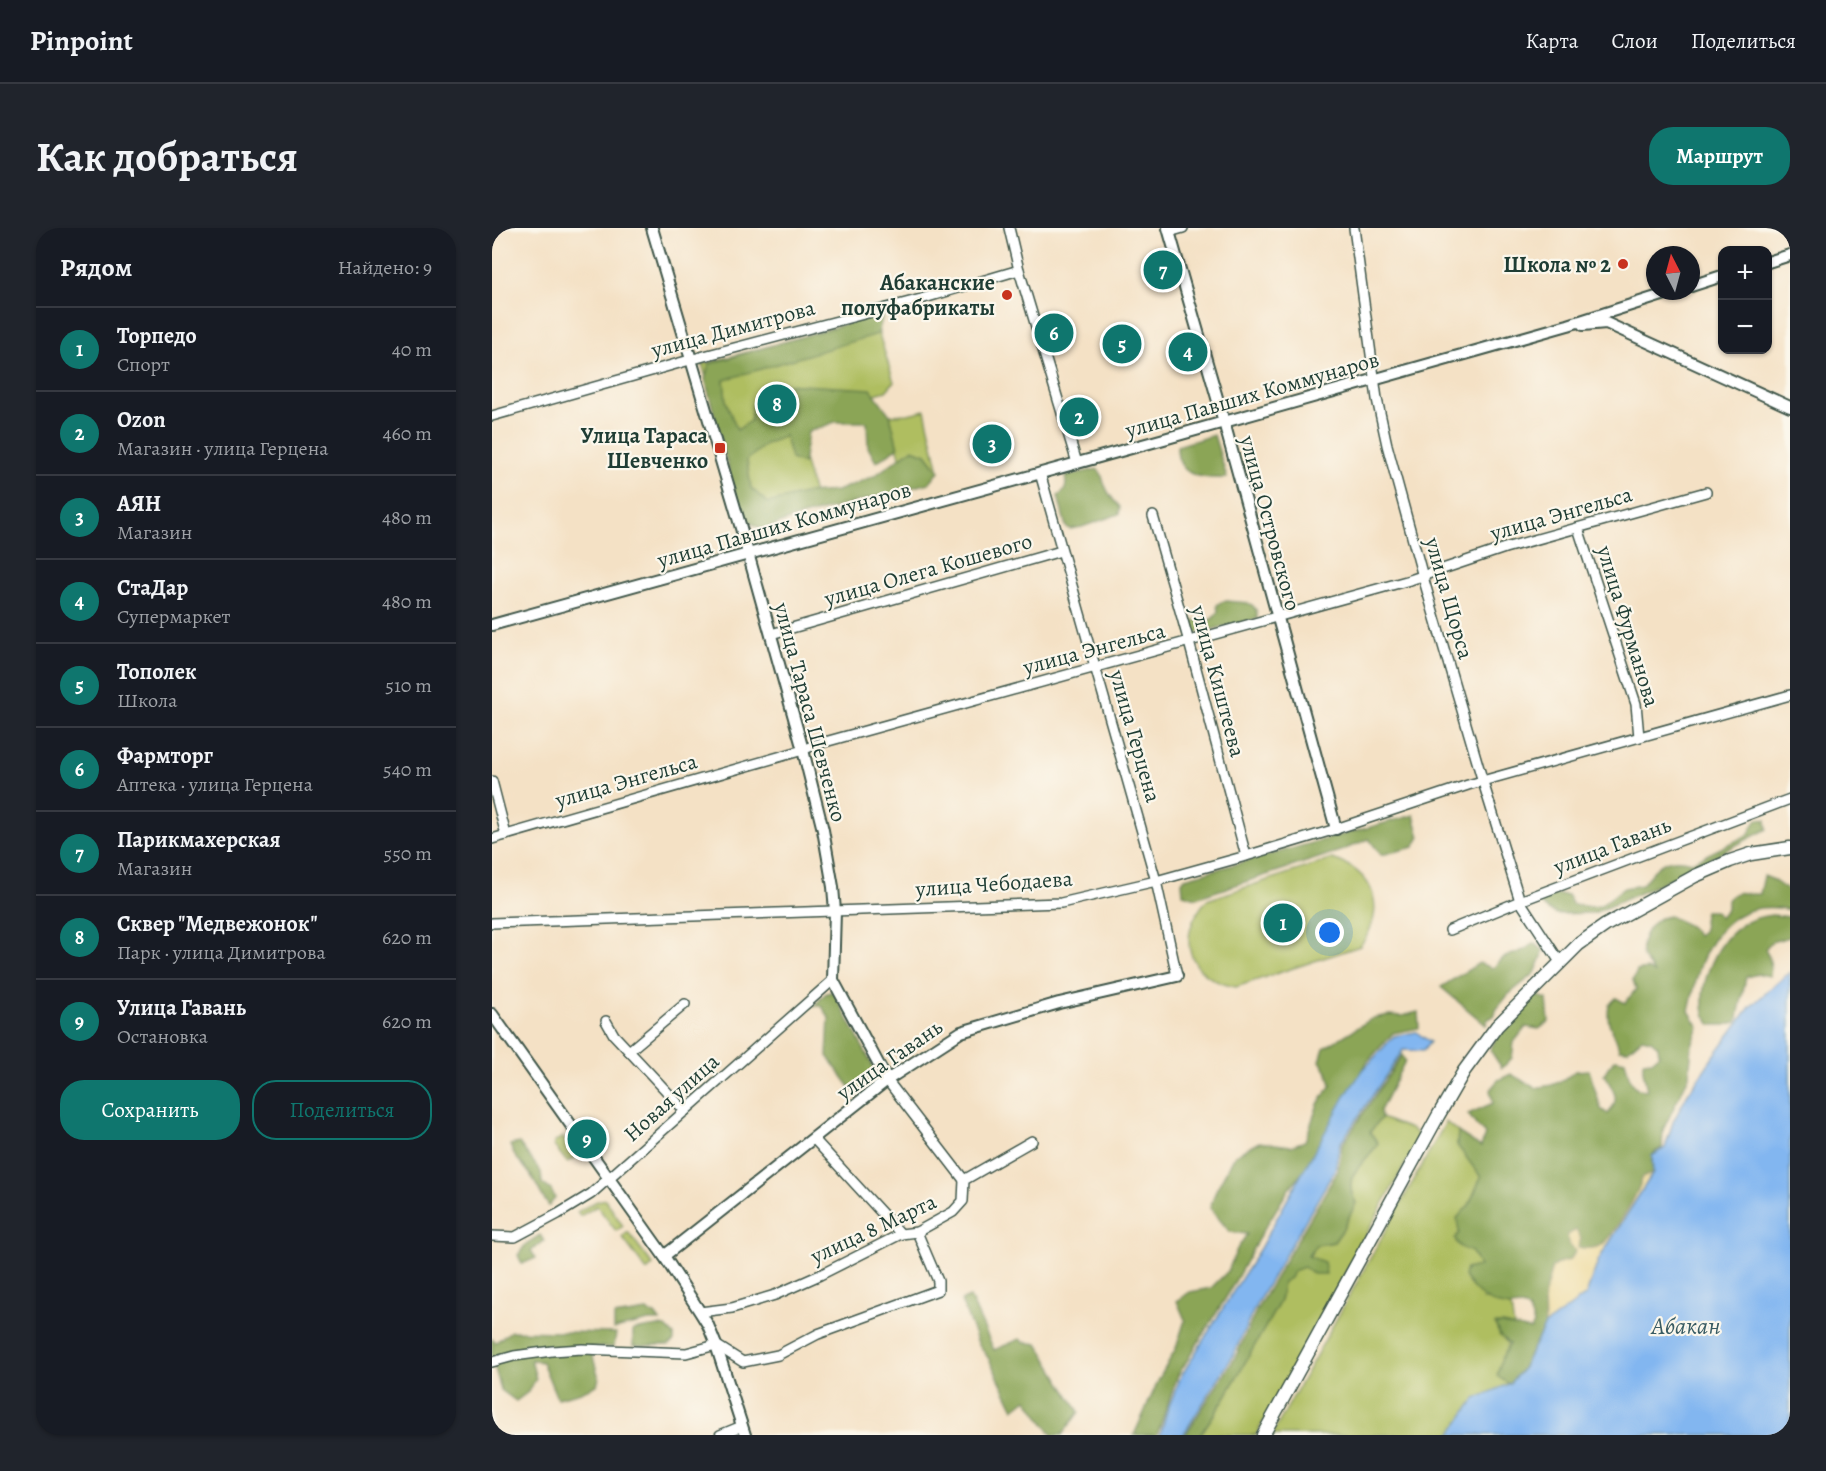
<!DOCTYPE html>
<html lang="ru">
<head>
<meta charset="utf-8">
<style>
  body { margin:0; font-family:Alegreya,serif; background:#20242c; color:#f1f3f6 }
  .controls { position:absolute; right:18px; top:18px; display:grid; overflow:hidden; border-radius:12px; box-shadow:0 2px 4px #0004 }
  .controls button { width:54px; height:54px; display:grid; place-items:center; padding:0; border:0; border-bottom:2px solid #363941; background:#171b24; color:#f1f3f6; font:30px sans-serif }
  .compass { position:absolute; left:1154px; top:18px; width:54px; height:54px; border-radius:50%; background:#171b24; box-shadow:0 2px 4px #0004; rotate:354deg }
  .you { position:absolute; left:838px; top:705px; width:21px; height:21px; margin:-15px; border:4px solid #fff; border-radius:50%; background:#1a73e8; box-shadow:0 0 0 9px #1a73e833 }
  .badge { display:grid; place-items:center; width:39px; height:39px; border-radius:50%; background:#0f766e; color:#fff; font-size:20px; font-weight:700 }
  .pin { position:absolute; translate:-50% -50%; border:3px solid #fff; box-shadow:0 2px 6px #0006 }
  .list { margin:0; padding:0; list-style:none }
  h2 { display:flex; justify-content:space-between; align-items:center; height:78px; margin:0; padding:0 24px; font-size:26px }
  h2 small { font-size:20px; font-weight:400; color:#9ea1a6 }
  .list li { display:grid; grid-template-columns:39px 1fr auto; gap:18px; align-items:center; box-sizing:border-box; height:84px; padding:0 24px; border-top:2px solid #363941 }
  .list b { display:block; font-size:22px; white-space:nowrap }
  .list p { margin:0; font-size:20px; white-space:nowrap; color:#9ea1a6 }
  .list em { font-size:20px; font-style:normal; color:#9ea1a6 }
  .actions { display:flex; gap:12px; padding:18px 24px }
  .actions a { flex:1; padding:14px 0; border:2px solid #0f766e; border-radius:24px; text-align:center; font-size:21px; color:#0f766e }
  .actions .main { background:#0f766e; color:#fff }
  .map { position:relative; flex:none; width:1298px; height:1207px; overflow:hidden; border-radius:24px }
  header { display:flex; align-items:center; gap:36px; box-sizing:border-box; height:84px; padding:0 30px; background:#171b24; border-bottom:2px solid #363941 }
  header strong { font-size:28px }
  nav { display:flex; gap:33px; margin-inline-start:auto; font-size:21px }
  .intro { display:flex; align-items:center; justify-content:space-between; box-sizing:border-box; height:144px; padding:0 36px }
  h1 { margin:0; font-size:42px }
  .button { padding:15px 27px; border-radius:24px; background:#0f766e; color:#fff; font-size:21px; font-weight:700 }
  main { display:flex; gap:36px; padding:0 36px }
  aside { flex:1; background:#171b24; border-radius:24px; box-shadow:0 2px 4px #0004 }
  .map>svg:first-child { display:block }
  .green { fill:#afbe60; stroke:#677e4a; stroke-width:1.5 }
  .forest { fill:#8ba556; stroke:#557145; stroke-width:1.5 }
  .sand { fill:#eeda9e; stroke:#868c69; stroke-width:1.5 }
  .water { fill:#82b6f0; stroke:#507a92; stroke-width:1.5 }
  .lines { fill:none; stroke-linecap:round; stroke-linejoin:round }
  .minor-casing { stroke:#3f564a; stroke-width:12 }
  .tertiary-casing { stroke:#3f564a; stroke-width:14 }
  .secondary-casing { stroke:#3f564a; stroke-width:15 }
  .minor { stroke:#fff; stroke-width:9 }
  .tertiary { stroke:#fff; stroke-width:10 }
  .secondary { stroke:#fff; stroke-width:12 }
  .poi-dot { fill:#c8321e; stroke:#fbf7ec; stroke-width:2 }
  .labels { text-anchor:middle; stroke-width:4.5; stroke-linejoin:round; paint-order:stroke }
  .poi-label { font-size:22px; font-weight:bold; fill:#1f3d34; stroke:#fbf7ec; text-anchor:end }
  .street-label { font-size:22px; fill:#1f3d34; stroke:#fbf7ec }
  .water-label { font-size:24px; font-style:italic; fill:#385b63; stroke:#fbf7ec }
</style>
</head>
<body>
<header>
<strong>Pinpoint</strong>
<nav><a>Карта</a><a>Слои</a><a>Поделиться</a></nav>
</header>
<div class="intro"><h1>Как добраться</h1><a class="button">Маршрут</a></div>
<main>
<aside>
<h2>Рядом<small>Найдено: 9</small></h2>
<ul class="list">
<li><span class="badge">1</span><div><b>Торпедо</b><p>Спорт</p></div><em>40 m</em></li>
<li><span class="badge">2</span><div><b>Ozon</b><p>Магазин · улица Герцена</p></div><em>460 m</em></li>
<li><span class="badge">3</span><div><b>АЯН</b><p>Магазин</p></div><em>480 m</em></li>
<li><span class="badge">4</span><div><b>СтаДар</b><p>Супермаркет</p></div><em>480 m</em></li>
<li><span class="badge">5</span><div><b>Тополек</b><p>Школа</p></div><em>510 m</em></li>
<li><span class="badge">6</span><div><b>Фармторг</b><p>Аптека · улица Герцена</p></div><em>540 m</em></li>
<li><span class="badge">7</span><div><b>Парикмахерская</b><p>Магазин</p></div><em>550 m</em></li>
<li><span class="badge">8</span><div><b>Сквер &quot;Медвежонок&quot;</b><p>Парк · улица Димитрова</p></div><em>620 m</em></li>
<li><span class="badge">9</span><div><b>Улица Гавань</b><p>Остановка</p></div><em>620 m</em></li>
</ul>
<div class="actions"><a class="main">Сохранить</a><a>Поделиться</a></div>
</aside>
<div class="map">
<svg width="1298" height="1207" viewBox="0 0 1298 1207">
  <rect width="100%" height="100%" fill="#fbf7ec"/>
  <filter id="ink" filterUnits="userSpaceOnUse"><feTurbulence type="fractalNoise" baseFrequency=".0167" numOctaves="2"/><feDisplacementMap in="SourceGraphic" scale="12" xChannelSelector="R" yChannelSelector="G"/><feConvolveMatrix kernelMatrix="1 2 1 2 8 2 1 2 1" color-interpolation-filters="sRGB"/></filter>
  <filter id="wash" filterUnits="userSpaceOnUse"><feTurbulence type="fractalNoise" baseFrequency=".008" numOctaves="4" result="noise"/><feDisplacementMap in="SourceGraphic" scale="24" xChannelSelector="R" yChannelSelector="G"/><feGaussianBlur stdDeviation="1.35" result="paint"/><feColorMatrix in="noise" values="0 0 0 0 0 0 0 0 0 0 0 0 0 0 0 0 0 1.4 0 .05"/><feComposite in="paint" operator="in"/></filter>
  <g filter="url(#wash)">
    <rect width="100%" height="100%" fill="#f4e1c5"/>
    <g class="green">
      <path d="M382,90L402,154L394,163L300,189L323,270L256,288L210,136Z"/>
      <path d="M433,182L447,243L434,226L420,221L408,229L398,187L416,186Z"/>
      <path d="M840,631C883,643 896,682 868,718L744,759C696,751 682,708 715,672Z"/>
      <path d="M889,890L921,902L928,909L764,1207H708L731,1173L788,1073L791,1054L798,1049L801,1043L812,1038L824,1017L842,1014L851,1001L864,975C848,945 872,937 886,915L878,904Z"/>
      <path d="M954,894L966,904L965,917L989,949L977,977L974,980L980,1024L988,1039L974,1041L991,1071L1019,1079L1022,1099L1003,1097L1016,1116L1005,1148L1017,1156L983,1171L958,1207H780Z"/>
      <path d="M70,909L86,928L75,934L62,918V915Z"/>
      <path d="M113,971L131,998L124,1003L105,978L88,988L85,984L105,973Z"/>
      <path d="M136,1004L161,1037L155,1043L130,1009Z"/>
    </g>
    <g class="forest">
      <path d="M391,87L386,106L232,152L234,173L245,202L258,193L261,175L293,156L379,161L398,187L406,220L384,234L376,219L375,194H343L316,204L311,236L299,231L293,208L274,216L255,232L259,260L276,275L316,265L345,263L382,248L420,221L434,226L447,243L437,255L299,291L271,302L249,289L213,151L217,136L380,88Z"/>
      <path d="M722,207L735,250C710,251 684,249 685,218Z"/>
      <path d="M605,241L609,245C612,259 617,269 628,279L627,286L590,299L578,301L574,299L566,268C574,263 575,258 573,248Z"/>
      <path d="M735,373C749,375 767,371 765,391L700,406L696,404L695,400L698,392C711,392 718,397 726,384L725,377L729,374Z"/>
      <path d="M922,587L928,609L922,619L889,627L877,611L851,622L704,670L691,666L690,654L693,650Z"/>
      <path d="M1265,591L1274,592L1275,601L1208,636L1193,647L1174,652L1157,661L1102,685L1065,686L1056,682L1049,676L1047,668L1056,666L1076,667L1080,676L1098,679L1108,678L1132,660L1150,657C1164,637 1175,627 1200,634L1256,607Z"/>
      <path d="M1272,648C1283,651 1287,658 1298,663V682C1254,672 1227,693 1210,733C1204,748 1201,767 1197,783L1207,799L1200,817L1197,848L1171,902L1170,920C1156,926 1160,931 1161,945L1150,950C1147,964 1121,1010 1108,1017C1101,1022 1094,1021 1086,1020L1078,1032L1069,1034L1060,1039L1052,1068L1053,1097L1029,1142L1017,1156L1005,1148L1010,1129L1018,1116L1008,1108L1003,1096H1010L1039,1102L1042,1096C1040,1091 1039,1083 1033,1079C1028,1077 1024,1079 1019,1079C997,1077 983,1066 972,1048L974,1041L987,1038L980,1024C971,1021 965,1019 963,1010L967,1005L965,990L977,977L989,949L965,917L966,904L989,919L993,906L984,897L976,886L1001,875L998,862L1006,852L1019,846L1043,860L1060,857L1072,852L1083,843L1097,842L1109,881L1116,886C1130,869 1121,863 1112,846L1117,838L1124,831L1133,833L1138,852L1145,861L1155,862L1151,843V834L1160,833L1167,827L1166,818L1159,812L1150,810L1136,822L1127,821C1123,801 1113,800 1117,777L1124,770L1133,775L1144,761L1141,752L1145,743L1155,741L1162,745C1159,739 1153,734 1151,729C1146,715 1156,697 1168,690C1169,690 1177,688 1178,688C1188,695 1200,695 1205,708L1212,702L1211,692L1213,683H1223L1228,690L1235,681V672C1247,658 1253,668 1268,666Z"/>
      <path d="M1280,687L1298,689V709L1279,714L1273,721C1278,731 1280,737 1278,748L1266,746L1254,749L1245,794L1233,797H1219C1217,793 1213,789 1212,785C1206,754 1226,710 1253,695C1262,690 1271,688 1280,687Z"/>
      <path d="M1042,715L1051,722L1050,729L1043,745L1016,767L1004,782L1003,787L995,792L994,797L949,759L987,735L1001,740L1011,730L1032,722Z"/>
      <path d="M341,763L382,840L376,857L364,867L335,828L337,790L330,778H322L333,766Z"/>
      <path d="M1043,767L1055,771L1057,794L1047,801L1034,799L1022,814L1020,830L1010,840L998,822L1009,801Z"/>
      <path d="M926,784L927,800L901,805L875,834L863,860L826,927L798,959L769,1006L736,1066L686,1147L665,1207H642L667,1151L684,1120L693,1092L685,1073L698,1064L719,1060L736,1043L745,1021L755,1006L738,1004L718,980L724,962L743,927L767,914L799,918L813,913L826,876L839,857L836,846L828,833L832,820L881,790L898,787L910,788Z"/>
      <path d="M910,827L913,833L888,883L889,890L878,904L886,915C873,937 848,946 864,975L851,1001L842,1014L824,1017L816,1028L832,1034L834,1046H821L812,1039L801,1043L798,1050L791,1054L788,1073L731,1173L708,1207H693L743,1130L766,1079L846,943L850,917Z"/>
      <path d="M27,915L49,944L50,955L59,962L63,970L57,978C47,966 44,952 34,941C26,930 23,932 18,917Z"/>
      <path d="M48,1007L52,1013L39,1023L44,1030L30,1036L26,1027L34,1016Z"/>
      <path d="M478,1069L502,1122L528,1111L532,1114L546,1116L587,1184L570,1207H560L535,1171L522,1181L497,1131L486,1115L469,1073Z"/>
      <path d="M155,1083L163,1087L168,1093H157L122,1101V1088Z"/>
      <path d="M166,1098L174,1099L182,1107V1113L177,1117L141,1118V1102Z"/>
      <path d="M19,1103L124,1105L122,1119H98L107,1150L105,1157L86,1165L65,1170L50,1134L39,1132L44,1151L36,1164L24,1173L9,1162L0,1130V1111L4,1114Z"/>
    </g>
    <path class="sand" d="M1161,945L1107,1031L1094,1067L1053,1097L1052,1068L1060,1039L1069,1034L1078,1032L1084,1023L1077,1017L1075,1007L1084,1002L1089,1011L1086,1019C1095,1021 1102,1021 1109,1017C1121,1009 1147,964 1150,950Z"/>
    <g class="water">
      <path d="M1298,744V1207H958L983,1171L1017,1156L1029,1143L1053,1097L1094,1067L1107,1031L1161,945L1160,928L1173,920L1181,894L1195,867L1219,832L1258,779Z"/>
      <path d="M924,804L938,814L931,823L911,822L848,916L843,942L764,1077L741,1128L691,1207H668L675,1183L689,1148L767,1022L855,865L871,842L902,808Z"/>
    </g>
  </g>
  <g filter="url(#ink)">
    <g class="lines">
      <defs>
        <g id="minor">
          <path d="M517,0L527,42L585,235"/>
          <path d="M862,0L885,171L895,217L931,349L991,554L1028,673L1068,734"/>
          <path d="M677,4L691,0"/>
          <path d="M0,188L212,128L429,71L527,42"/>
          <path d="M548,245L664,653L685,748"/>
          <path d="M661,288L697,414L754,628"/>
          <path d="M1086,300L1144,476L1147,509"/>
          <path d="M279,406L569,323"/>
          <path d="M0,553L14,607"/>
          <path d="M0,611L311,522L322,517L918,352L1013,320L1214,264"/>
          <path d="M0,695L569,675L664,653L754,628L844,601L976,557L1298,467"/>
          <path d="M958,702L1028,673L1298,571"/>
          <path d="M114,793L122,807L193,883"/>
          <path d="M137,823L193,776"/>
          <path d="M395,852L472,952"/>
          <path d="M322,911L409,1006"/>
          <path d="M0,1008L23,1009L66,986L99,966L341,752"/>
          <path d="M208,1084L240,1080L283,1067L328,1047L409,1006L425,1004L461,984L471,973L472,952L540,913"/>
          <path d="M0,1134L22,1128L60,1123L90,1121L194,1125L224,1117L251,1134L286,1127L326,1106L446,1062V1053L425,1004"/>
          <path d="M228,1207L250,1198"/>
        </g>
        <g id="tertiary">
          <path d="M160,0L249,300L311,522L331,602L341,659L343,683L341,752L395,852"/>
          <path d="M676,0L732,194L844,601"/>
          <path d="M1276,34L1298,27"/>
          <path d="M1199,58L1230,48"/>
          <path d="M1091,97L1114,95L1298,179"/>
          <path d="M0,397L672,211L1076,97L1183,63"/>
          <path d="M0,786L172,1028L208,1084L216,1097L224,1117L253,1207"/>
          <path d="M172,1028L395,852L469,804L567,775L685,748"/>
        </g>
        <path id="secondary" d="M771,1207L946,888L972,843L1005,798L1087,716L1114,697L1203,648L1238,633L1259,626L1298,620"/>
      </defs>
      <use href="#minor" class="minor-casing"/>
      <use href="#tertiary" class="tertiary-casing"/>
      <use href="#secondary" class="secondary-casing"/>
      <use href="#minor" class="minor"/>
      <use href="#tertiary" class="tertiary"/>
      <use href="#secondary" class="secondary"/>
    </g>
  </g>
  <g class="poi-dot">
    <circle cx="1131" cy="36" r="6"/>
    <circle cx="515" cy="67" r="6"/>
    <rect x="222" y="214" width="12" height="12" rx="3"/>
  </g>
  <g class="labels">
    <g class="poi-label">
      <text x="1119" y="44">Школа № 2</text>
      <text x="503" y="62">Абаканские<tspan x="503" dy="25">полуфабрикаты</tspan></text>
      <text x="216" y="215">Улица Тараса<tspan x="216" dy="25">Шевченко</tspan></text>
    </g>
    <g class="street-label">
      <text transform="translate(241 100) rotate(-15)" y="8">улица Димитрова</text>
      <text transform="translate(760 166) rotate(-16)" y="8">улица Павших Коммунаров</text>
      <text transform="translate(1069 285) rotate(-16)" y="8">улица Энгельса</text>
      <text transform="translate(779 295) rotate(75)" y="8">улица Островского</text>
      <text transform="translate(292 296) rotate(-16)" y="8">улица Павших Коммунаров</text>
      <text transform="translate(436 341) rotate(-16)" y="8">улица Олега Кошевого</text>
      <text transform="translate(958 370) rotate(74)" y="8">улица Щорса</text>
      <text transform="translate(1137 398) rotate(73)" y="8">улица Фурманова</text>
      <text transform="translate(602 420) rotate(-15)" y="8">улица Энгельса</text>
      <text transform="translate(727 453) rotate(75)" y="8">улица Киштеева</text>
      <text transform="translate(319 484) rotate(75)" y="8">улица Тараса Шевченко</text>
      <text transform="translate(644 508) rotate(74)" y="8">улица Герцена</text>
      <text transform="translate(134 552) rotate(-16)" y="8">улица Энгельса</text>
      <text transform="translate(1120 617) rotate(-21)" y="8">улица Гавань</text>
      <text transform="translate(502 655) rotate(-4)" y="8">улица Чебодаева</text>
      <text transform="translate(397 831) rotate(-35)" y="8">улица Гавань</text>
      <text transform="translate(179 869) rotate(-42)" y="8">Новая улица</text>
      <text transform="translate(381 1000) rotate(-25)" y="8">улица 8 Марта</text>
    </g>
    <g class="water-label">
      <text x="1194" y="1106">Абакан</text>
    </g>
  </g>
</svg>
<div class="controls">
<button>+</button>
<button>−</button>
</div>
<svg class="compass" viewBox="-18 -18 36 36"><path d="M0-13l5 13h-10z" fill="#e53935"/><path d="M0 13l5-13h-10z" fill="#9ea1a6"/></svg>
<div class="you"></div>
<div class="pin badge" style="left:791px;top:695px">1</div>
<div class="pin badge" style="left:587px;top:189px">2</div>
<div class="pin badge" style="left:500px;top:216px">3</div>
<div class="pin badge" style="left:696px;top:124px">4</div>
<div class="pin badge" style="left:630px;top:116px">5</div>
<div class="pin badge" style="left:562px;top:105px">6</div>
<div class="pin badge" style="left:671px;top:42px">7</div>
<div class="pin badge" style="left:285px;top:176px">8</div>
<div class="pin badge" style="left:95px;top:911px">9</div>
</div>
</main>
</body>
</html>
